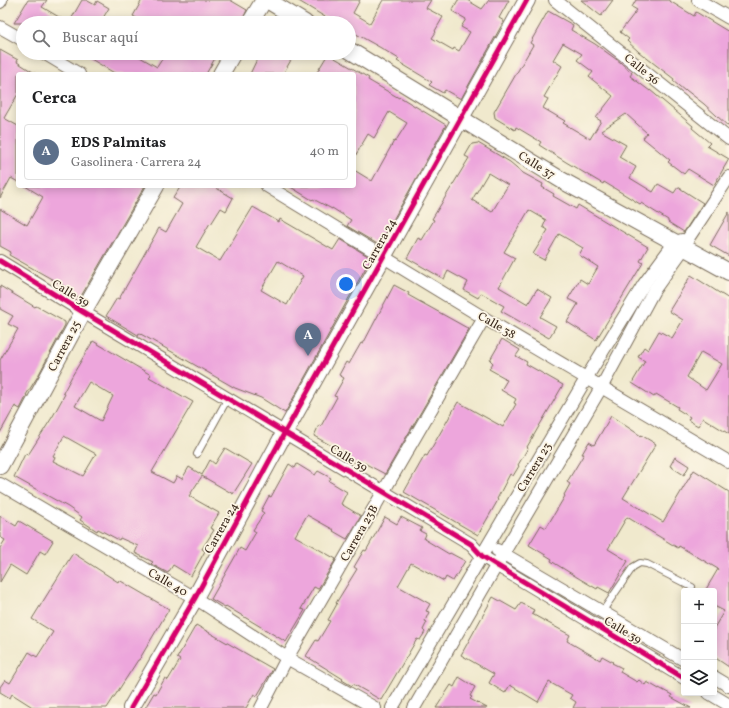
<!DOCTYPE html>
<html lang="es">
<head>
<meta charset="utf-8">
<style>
  body { margin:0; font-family:Vollkorn,serif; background:#f2f2f2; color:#202124 }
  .controls { position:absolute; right:12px; bottom:12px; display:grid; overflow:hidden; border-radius:4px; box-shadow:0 2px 10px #0003 }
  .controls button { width:36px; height:36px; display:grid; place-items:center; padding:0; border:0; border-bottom:1px solid #e0e0e0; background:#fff; color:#202124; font:20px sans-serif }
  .you { position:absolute; left:346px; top:284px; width:14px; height:14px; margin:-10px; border:3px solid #fff; border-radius:50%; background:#1a73e8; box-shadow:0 0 0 6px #1a73e833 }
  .badge { display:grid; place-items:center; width:26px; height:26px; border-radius:50%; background:#ea580c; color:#fff; font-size:13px; font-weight:700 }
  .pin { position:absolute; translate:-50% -33px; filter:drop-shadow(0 1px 2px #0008) }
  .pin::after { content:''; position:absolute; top:21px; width:14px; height:12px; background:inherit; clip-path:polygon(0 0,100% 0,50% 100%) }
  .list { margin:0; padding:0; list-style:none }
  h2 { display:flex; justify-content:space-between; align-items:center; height:52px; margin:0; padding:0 16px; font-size:17px }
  h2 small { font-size:13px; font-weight:400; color:#757577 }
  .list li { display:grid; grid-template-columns:26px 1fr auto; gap:12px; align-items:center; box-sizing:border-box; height:56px; margin:0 8px 8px; padding:0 8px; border:1px solid #e0e0e0; border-radius:4px }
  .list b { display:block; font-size:15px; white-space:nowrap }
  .list p { margin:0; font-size:13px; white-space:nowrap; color:#757577 }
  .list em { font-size:13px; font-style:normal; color:#757577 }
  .icon { flex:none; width:22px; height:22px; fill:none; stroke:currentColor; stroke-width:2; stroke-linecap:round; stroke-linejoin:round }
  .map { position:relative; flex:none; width:729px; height:708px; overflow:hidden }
  .search { position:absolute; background:#fff; box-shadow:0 2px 10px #0003; left:16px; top:16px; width:340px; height:44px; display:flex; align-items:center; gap:10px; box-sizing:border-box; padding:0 14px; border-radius:22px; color:#757577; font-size:15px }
  .panel { position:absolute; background:#fff; box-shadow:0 2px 10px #0003; left:16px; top:72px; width:340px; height:116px; border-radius:4px }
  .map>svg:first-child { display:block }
  .building { fill:#eda6dc; fill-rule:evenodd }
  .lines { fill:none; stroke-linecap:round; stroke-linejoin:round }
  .lane-casing { stroke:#7a6d5b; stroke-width:8 }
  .street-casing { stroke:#7a6d5b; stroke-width:14 }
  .secondary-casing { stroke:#7a6d5b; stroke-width:18 }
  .lane { stroke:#fff; stroke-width:6 }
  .street { stroke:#fff; stroke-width:12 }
  .secondary { stroke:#fff; stroke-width:16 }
  .cycleway-casing { stroke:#fcf5e5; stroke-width:8 }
  .cycleway { stroke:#d6006c; stroke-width:5 }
  .labels { text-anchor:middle; stroke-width:3.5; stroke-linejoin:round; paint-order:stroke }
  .street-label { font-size:12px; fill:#3b2a1e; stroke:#fcf5e5 }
</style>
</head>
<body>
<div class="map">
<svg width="729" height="708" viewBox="0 0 729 708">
  <rect width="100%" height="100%" fill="#fcf5e5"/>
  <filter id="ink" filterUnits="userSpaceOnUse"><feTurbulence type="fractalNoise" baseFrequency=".025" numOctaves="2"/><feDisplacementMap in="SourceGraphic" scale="8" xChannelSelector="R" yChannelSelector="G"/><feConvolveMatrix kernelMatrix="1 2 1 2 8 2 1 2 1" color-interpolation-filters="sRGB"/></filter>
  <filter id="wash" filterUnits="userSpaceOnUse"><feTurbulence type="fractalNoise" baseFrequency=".012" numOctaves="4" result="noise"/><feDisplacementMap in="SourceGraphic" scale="16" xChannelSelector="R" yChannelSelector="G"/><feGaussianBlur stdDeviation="0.9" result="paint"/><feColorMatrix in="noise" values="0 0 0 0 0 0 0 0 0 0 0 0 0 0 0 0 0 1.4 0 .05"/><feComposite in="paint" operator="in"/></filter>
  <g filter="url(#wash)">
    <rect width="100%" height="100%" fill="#f0e9cd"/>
    <g id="blocks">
      <g class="building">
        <path d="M28,0H47L42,7L69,23L82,0H86L95,5L97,1L109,8L100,23H14Z"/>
        <path d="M142,0H230L247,10L241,23H145L133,16Z"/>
        <path d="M297,0H360L353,13L370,23L383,0H431L426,8L443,17L435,31L436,32L432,38L453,50L454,48L459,51L470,32L461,27L466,19L452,11L458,0H467L482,9L489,0H509L499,18L504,21L461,99L445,90L443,93L429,85L432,82L397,61L399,59L381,48L349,30V23H335Z"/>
        <path d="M581,0H613L601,16Z"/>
        <path d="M636,0H668L694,16L696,12L729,32V127L704,104L686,90L685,91L673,81L674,79L639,52L627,41L629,39L620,32L637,10L632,7Z"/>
        <path d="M548,11L573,25L571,30L595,44L620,62L632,73L630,76L650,91V90L693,126L692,128L710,143L707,146L729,159L714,185L688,169L684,174L668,162L670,160L643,138L647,133L626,114L601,131L626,145L619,157L636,167L630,178L653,192L658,184L674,193L678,187L703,203L684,232L668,222V220L641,203L640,204L604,182L603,184L566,162L539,145L541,142L516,127L515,130L495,118L494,112L533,45L530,43ZM563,43L582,54L577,60L593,72L589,77L613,96L596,118L601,121L590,139L563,123L565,121L543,108L548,99L544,97L562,66L553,60Z"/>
        <path d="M0,50L18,60L17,62L36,74H18V94L4,118L18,126V182L11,178L0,198Z"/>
        <path d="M81,53H133L157,67L166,53H218L206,74H116Z"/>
        <path d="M260,53H295L283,74H250Z"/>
        <path d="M328,54L369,78L368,80L399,98L400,97L446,125L379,245L347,226L351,220L332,208V209L313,199L312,200L289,186H354V170L372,181L394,141L395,142L407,123L389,112L374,138L368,134L354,158V74H316Z"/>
        <path d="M478,143L510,162L523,173L543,184L542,187L554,194L553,196L576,209L578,205L648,247L640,261L643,263L596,340L567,322L578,304L568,299L580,279L588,284L598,267L579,255L583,248L559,234L544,260L533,254L548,230L543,227L546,220L529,210L504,252L515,258L499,287L528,304L537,289L552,298L540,317L556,326L549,338L501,311L504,306L481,293L478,298L464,290L468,282L448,271L444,279L407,258L418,238L422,240L434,220L432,219L469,158L465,156L472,144ZM488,173L508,185L492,212L472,200Z"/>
        <path d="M25,186H145L80,298L63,288L64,286L9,255L11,252L0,246V209L27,225L43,197Z"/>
        <path d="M181,186H213L233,198L226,211L221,208L211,224L210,223L196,247L220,261L253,207L279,222L280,219L333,250L340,239L371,258L285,413L261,398L235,388L139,333L138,335L106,316L117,298L119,299L159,228L166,232L182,204L173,198ZM278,261L303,276L287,305L261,290Z"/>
        <path d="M729,212V256L710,245Z"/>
        <path d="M691,275L729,299V434L703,418L698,426L688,420L690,417L677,409L678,407L656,394L654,397L632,383L645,361L638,357L644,347L648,350L659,331L672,338L683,320L669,311ZM701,352L722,364L706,390L687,377Z"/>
        <path d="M394,285L409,293L408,295L469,329L385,474L364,463L362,466L346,458L348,455L314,436L319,425L321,426L337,397L334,396L344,378L339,375L346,362L349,364L361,343L363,344Z"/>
        <path d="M0,286L35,307L36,306L65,322V325L38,376L26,395H27L20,409L15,406L0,433V360L18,329L8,324L13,316L0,309Z"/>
        <path d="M502,339L520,350L516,356L527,362L526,364L563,385L527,447L528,448L518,465L519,466L513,476L510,474L497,499L498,500L478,535L404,492L425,455L427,456L458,402L503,427L516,404L514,403L516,399L501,390L507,380L504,379L505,378L489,369L493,363L490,360Z"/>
        <path d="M93,341L151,375L149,377L193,402L152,472L173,483L177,476L182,479L189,467L202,475L210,460L215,464L225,448L252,464L233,494L202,476L189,496L219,513L210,528L214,530L202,549L205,551L191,576L173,565L168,573L151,564L153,562L135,553L138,546L120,538L119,540L98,529L97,531L80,520L82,517L68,507L14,477L25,454L28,455L53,416L65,394L63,393L72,376ZM89,382L113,396L101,421L75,406ZM64,436L96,454L83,476L53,461L55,457L53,456Z"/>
        <path d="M611,416L641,436V435L656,444L623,498L663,522L694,470L729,492V667L714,657V628L724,611L714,606V591H705L718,569L679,546L678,548L627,517L608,549L628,561L609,593L598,587L597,589L580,579L551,561L552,559L529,545L541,525L546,528L565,496L564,495L570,484L567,482L584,454H582L589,442L594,445Z"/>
        <path d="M675,457L689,466L684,475L670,466Z"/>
        <path d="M289,464L295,468L297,464L315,475L318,471L331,478L329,481L347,492L341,504L361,516L347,539L333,531L334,530L307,515L295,536L336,559L318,589L314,587L301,609L305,610L286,642L226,606L225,607L211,599L240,548L245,551L256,532L253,530L264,513L261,511L269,496L271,497Z"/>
        <path d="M0,516L16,526L19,521L53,541L45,554L40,551L26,575L10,565L0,582V548L5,540L0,537Z"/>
        <path d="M385,517L397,524L401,517L422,528L420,531L426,534L424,539L449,554L450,553L465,561L453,581L446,577L444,581L411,563L398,586L430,604L426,611L429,612L425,621L427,622L423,630L425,632L420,640L417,639L381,700L353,684L352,686L342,680L343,679L306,656L316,640L318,641L330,621L328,620L337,604L336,603L357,569L354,567L364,550L366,551Z"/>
        <path d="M73,553L118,582L119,580L169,609L139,660H138L107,708H34L12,694L10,698L0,692V687L5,680L10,683L29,652L37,657L53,632L32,619Z"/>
        <path d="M493,597L516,610L521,603L534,610L532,614L570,635L567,641L600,660L602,656L613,662L612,663L622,668L620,672L637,682L639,680L645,685L647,682L659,689V688L672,695L671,697L691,708H573L576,702L570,698L572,695L549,682L538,702L510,685L505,693L489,683L494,674L461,655Z"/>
        <path d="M196,625L273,669L257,696L254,694L246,708H145L154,693L156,694L165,678L168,680L180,660L177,658Z"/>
        <path d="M459,677L475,687L470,696L472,697L470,699L487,708H436L451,685L454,687Z"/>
      </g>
    </g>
  </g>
  <g filter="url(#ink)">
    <use href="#blocks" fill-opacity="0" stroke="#7a6d5b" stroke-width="1"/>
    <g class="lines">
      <defs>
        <g id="lane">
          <path d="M197,454L228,398"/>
          <path d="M602,612L633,567L640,563L647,564L692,587"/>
        </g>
        <g id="street">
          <path d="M555,0L729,139"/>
          <path d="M698,0L729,18"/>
          <path d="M0,2L1,0"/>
          <path d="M0,27L23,40"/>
          <path d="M44,53L79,74"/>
          <path d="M267,186L484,318L729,462"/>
          <path d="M0,261L83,312L471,544L482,556L496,565L684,678"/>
          <path d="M0,484L195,598L287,658L375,708"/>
          <path d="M497,550L684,660"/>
          <path d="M714,677L729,686"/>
          <path d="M709,693L729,705"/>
          <path d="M261,708L287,658L484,318"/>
          <path d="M392,708L587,377L644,284L675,242L682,240"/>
          <path d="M414,708L503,554L602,386L654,290L684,248L689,237L729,177"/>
        </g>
        <g id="secondary">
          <path d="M267,0L305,23"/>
          <path d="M250,23L264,0"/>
          <path d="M349,50L563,181L729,272"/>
          <path d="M221,74L233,53"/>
          <path d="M0,466L83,312L156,186"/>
          <path d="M131,708L195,598L285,432L527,0"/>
        </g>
      </defs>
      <use href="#lane" class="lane-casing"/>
      <use href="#street" class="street-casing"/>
      <use href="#secondary" class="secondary-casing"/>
      <use href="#lane" class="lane"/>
      <use href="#street" class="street"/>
      <use href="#secondary" class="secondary"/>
      <defs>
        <g id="cycleway">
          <path d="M0,261L83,312L471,544L482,556L496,565L684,678"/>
          <path d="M131,708L195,598L285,432L527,0"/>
        </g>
      </defs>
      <use href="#cycleway" class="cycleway-casing"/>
      <use href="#cycleway" class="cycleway"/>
    </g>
  </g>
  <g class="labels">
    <g class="street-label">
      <text transform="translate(642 69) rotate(39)" y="4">Calle 36</text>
      <text transform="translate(537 165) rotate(32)" y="4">Calle 37</text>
      <text transform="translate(379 244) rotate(-61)" y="4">Carrera 24</text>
      <text transform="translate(71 293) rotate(31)" y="4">Calle 39</text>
      <text transform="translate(497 325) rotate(30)" y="4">Calle 38</text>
      <text transform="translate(64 346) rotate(-62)" y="4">Carrera 25</text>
      <text transform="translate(349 458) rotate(31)" y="4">Calle 39</text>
      <text transform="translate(534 467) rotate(-59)" y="4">Carrera 23</text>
      <text transform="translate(221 528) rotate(-61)" y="4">Carrera 24</text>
      <text transform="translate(359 533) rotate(-60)" y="4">Carrera 23B</text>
      <text transform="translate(168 582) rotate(30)" y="4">Calle 40</text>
      <text transform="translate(623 630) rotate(31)" y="4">Calle 39</text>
    </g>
  </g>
</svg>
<div class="controls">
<button>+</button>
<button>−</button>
<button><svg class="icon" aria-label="layers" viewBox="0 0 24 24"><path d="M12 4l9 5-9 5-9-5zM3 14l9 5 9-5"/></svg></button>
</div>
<div class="you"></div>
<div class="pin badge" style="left:308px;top:356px;background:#5c6f8a">A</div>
<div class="search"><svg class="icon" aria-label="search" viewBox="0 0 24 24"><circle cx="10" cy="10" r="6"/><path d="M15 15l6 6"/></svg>Buscar aquí</div>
<section class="panel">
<h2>Cerca<small></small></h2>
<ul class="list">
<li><span class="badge" style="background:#5c6f8a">A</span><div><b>EDS Palmitas</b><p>Gasolinera · Carrera 24</p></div><em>40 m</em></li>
</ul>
</section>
</div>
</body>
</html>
